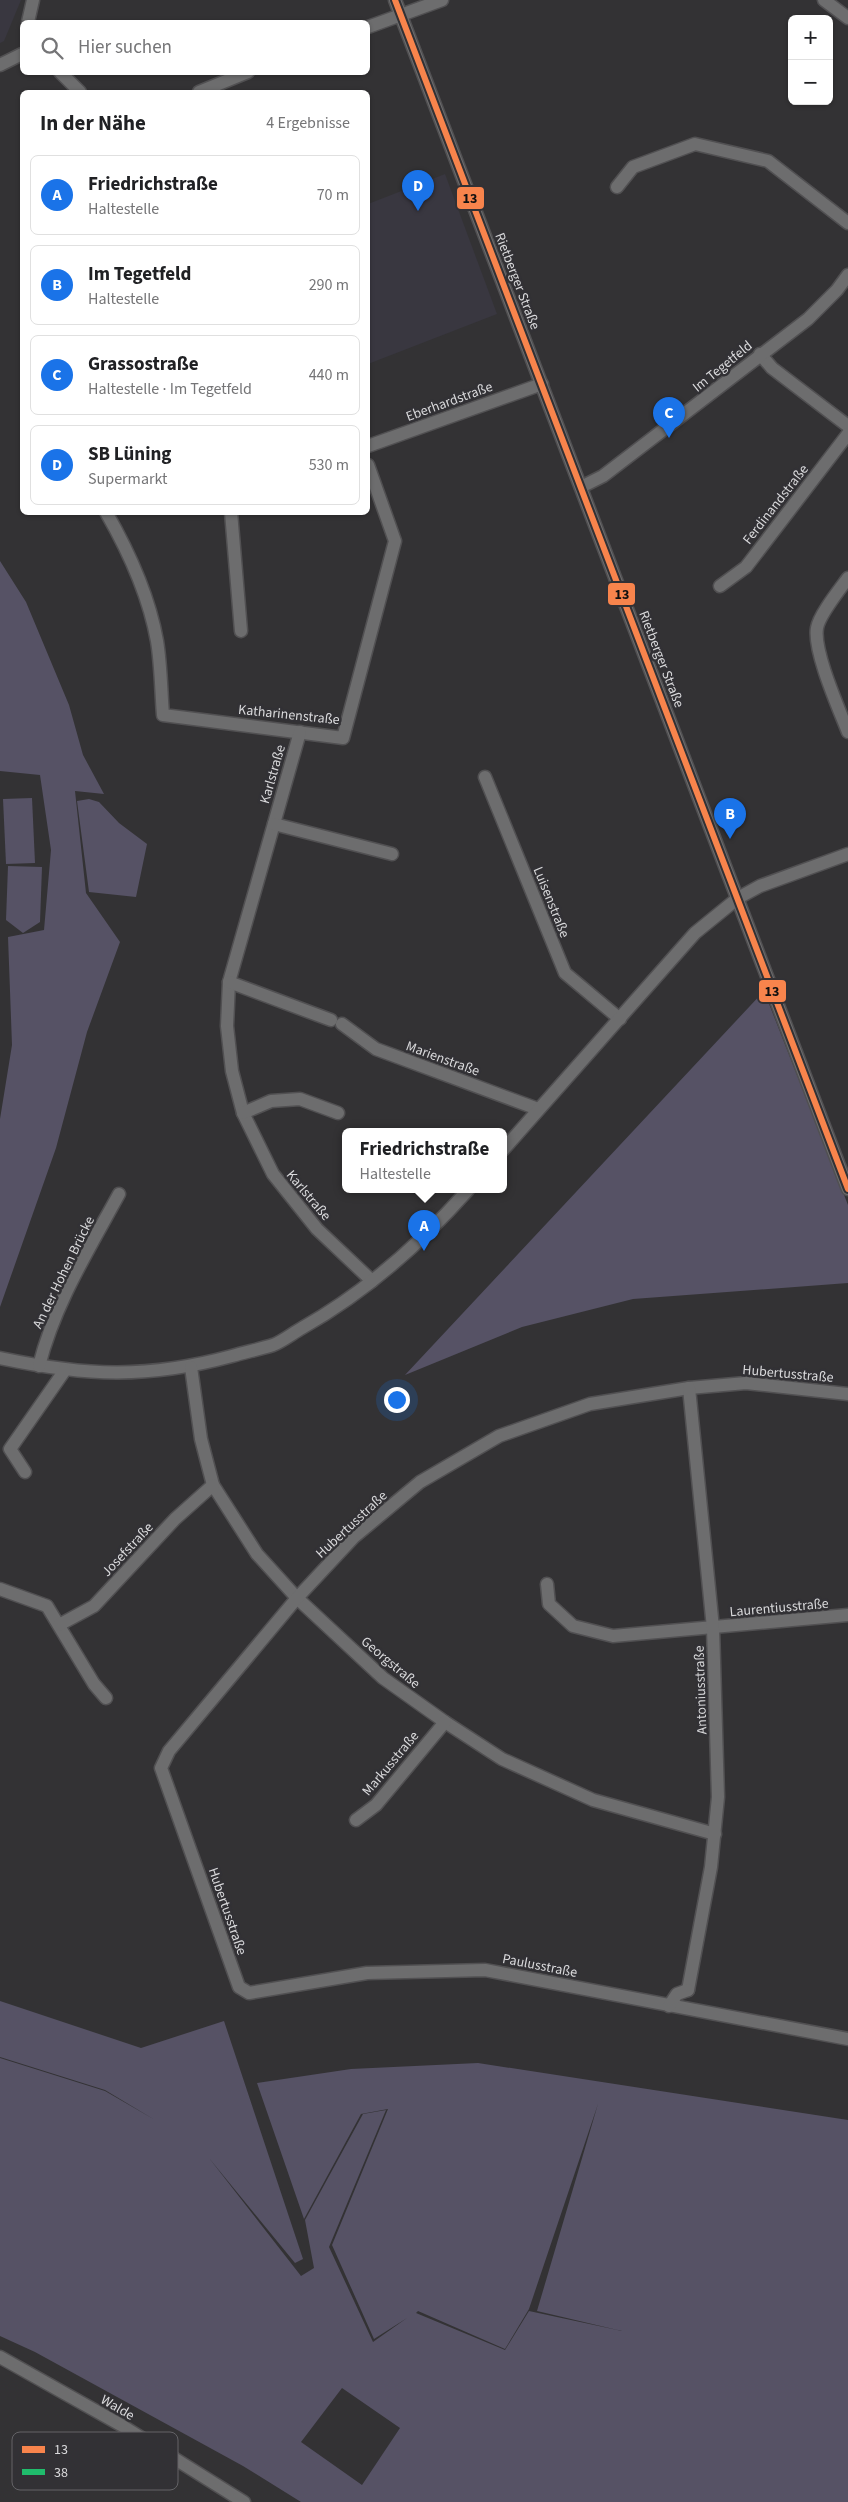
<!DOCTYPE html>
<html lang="de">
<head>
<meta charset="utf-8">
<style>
  body { margin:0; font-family:"Source Sans 3",sans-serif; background:#f6f6f6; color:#202124 }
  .controls { position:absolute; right:15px; top:15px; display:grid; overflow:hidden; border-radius:8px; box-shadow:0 1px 4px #0004 }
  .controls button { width:45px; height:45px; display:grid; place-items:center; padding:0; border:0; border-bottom:1px solid #e0e0e0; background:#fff; color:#202124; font:25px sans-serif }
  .you { position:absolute; left:396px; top:1399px; width:18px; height:18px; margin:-12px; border:4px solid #fff; border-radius:50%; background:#1a73e8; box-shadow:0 0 0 8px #1a73e833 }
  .badge { display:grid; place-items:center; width:32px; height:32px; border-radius:50%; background:#1a73e8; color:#fff; font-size:16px; font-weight:700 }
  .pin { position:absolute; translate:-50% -41px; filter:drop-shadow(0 1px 2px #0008) }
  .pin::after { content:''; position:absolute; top:26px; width:18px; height:15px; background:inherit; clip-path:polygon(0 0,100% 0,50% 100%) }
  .popup { position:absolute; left:342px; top:1128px; width:165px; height:65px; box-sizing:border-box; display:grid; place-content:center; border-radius:8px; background:#fff; filter:drop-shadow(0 1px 4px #0005); font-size:16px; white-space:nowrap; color:#757577 }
  .popup b { font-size:19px; color:#202124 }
  .popup::after { content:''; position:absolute; left:50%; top:100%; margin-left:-10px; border:10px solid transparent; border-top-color:#fff }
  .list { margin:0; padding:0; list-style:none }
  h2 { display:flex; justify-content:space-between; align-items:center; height:65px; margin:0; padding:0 20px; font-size:21px }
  h2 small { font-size:16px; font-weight:400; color:#757577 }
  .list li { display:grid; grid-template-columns:32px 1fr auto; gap:15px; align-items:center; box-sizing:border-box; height:80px; margin:0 10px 10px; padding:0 10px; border:1px solid #e0e0e0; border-radius:8px }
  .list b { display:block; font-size:19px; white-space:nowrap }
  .list p { margin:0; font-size:16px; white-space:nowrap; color:#757577 }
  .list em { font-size:16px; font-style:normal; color:#757577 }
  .icon { flex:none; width:28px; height:28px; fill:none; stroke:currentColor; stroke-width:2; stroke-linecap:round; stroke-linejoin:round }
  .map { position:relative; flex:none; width:848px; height:2502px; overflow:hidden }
  .search { position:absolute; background:#fff; box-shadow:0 1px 4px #0004; left:20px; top:20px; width:350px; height:55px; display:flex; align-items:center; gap:12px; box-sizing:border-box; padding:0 18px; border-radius:8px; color:#757577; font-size:19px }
  .panel { position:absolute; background:#fff; box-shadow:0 1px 4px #0004; left:20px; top:90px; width:350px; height:425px; border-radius:8px }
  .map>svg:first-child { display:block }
  .built { fill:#393740 }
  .green { fill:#565265; fill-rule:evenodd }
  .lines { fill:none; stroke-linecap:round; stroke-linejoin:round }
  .minor-casing { stroke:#515052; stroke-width:15 }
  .minor { stroke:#6d6d6e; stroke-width:12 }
  .bus-1-casing { stroke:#323135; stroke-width:10 }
  .bus-1 { stroke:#f8844c; stroke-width:6 }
  .labels { text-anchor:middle; stroke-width:5; stroke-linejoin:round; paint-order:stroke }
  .street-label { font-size:14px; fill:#d9d9db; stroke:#323135 }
  .key { fill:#323135; stroke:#646367; stroke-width:1 }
  .key-label { font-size:14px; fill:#d9d9db }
  .line-badge { stroke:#323135; stroke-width:2 }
  .pale-badge-label { font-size:14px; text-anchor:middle; font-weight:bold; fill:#111 }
</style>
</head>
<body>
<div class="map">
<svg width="848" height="2502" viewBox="0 0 848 2502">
  <rect width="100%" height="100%" fill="#333234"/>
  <g class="built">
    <path d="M0,0H21L4,41L0,43Z"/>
    <path d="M445,174L497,314L368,364V204Z"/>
  </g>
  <g class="green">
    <path d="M0,561L26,602L69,705L83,755L104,794L75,791L86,893L120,942L87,1032L56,1148L0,1307V1119L12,1045L8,937L44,930L51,850L40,775L0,771Z"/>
    <path d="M32,798L35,863L6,864L3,799Z"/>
    <path d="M89,799L99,802L119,823L147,844L136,897L89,892L77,801Z"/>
    <path d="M8,866L42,867L40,922L23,933L6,920Z"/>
    <path d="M764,991L848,1205V1283L633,1299L522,1327L405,1375Z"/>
    <path d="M0,2001L141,2048L224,2021L303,2259L295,2263L209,2158L301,2276L314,2268L305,2220L363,2114L386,2110L329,2247L373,2342L407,2318L374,2339L332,2245L388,2109L361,2114L304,2219L257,2083L351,2069L478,2063L848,2120V2502H301L243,2466L35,2352L0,2336V2058L105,2091L155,2120L105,2090L0,2057ZM598,2104L537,2311L622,2331L529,2311L505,2350L416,2313L418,2311L505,2349L529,2309ZM342,2388L400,2428L362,2485L301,2442Z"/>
  </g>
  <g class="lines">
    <defs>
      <g id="minor">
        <path d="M395,0L848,1189"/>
        <path d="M824,0L848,18"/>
        <path d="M28,22L33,0"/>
        <path d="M368,27L442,0"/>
        <path d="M0,65L22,54"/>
        <path d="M60,72L80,92"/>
        <path d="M199,92L248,72"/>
        <path d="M617,187L633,167L695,144L768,161L848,223"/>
        <path d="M760,354L772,368L848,426"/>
        <path d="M368,446L542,384"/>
        <path d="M581,487L603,476L808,319L837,290L848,275"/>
        <path d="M106,512C129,552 149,596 157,641C161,665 161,691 163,715L343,738L395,541L368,465"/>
        <path d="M231,512L241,631"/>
        <path d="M848,578C840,589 819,615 817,628C813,651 839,709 848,732"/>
        <path d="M720,586L746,567L848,434"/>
        <path d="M300,732L229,982L227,1026L232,1071L243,1113L273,1174L317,1229L372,1281"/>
        <path d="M485,777L565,973L620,1019"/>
        <path d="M274,824L392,854"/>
        <path d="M229,982L331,1020"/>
        <path d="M342,1024L376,1049L538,1109"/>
        <path d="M243,1113L271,1101L300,1099L338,1113"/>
        <path d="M503,1150L695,933L738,898L760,886L848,854"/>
        <path d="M0,1358C86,1376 147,1379 232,1356C246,1352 260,1349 273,1345C283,1341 293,1333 302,1328C364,1293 421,1243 468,1190"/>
        <path d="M39,1366C54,1305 89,1249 119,1194"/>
        <path d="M191,1367L201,1439L213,1485L257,1554L297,1598L383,1678L445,1722L502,1759L593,1800L715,1834"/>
        <path d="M848,1394L746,1383L689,1388L590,1404L499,1436L420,1482L354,1537L297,1598L169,1751L161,1768L239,1987L249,1993L367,1973L485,1970L848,2039"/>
        <path d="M25,1472L10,1449L65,1370"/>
        <path d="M547,1584L549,1604L573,1626L613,1636L848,1615"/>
        <path d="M0,1589L47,1606L94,1684L106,1698"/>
        <path d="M59,1625L94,1606L175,1519L213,1485"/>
        <path d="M356,1820L376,1805L445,1722"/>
        <path d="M688,1990L711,1867L718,1797L713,1628L689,1388"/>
        <path d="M669,2006L677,1994L688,1990"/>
        <path d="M0,2357L121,2425L244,2502"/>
      </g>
    </defs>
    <use href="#minor" class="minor-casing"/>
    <use href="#minor" class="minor"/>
    <defs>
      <path id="bus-1" d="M395,0L848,1189"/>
    </defs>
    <use href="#bus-1" class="bus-1-casing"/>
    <use href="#bus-1" class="bus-1"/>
  </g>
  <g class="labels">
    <g class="street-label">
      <text transform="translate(518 281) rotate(69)" y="5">Rietberger Straße</text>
      <text transform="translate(722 366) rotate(-39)" y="5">Im Tegetfeld</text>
      <text transform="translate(449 401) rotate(-20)" y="5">Eberhardstraße</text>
      <text transform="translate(775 504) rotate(-52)" y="5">Ferdinandstraße</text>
      <text transform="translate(662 659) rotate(69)" y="5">Rietberger Straße</text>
      <text transform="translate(289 714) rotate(6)" y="5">Katharinenstraße</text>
      <text transform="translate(272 774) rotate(-74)" y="5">Karlstraße</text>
      <text transform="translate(552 902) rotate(68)" y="5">Luisenstraße</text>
      <text transform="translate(443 1058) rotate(20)" y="5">Marienstraße</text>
      <text transform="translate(309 1195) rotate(50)" y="5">Karlstraße</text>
      <text transform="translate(63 1272) rotate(-64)" y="5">An der Hohen Brücke</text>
      <text transform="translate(788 1373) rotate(5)" y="5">Hubertusstraße</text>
      <text transform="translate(351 1524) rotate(-43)" y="5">Hubertusstraße</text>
      <text transform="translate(127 1549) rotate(-47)" y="5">Josefstraße</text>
      <text transform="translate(779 1607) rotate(-5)" y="5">Laurentiusstraße</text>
      <text transform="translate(391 1662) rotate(40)" y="5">Georgstraße</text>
      <text transform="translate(700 1690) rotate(-92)" y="5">Antoniusstraße</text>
      <text transform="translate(390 1763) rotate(-50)" y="5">Markusstraße</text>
      <text transform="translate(228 1911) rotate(71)" y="5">Hubertusstraße</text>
      <text transform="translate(540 1965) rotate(11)" y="5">Paulusstraße</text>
      <text transform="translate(118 2407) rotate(30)" y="5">Walde</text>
    </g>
  </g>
  <rect x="12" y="2432" width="166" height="58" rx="8" class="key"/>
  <rect x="22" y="2446" width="23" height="7" fill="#f8844c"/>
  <rect x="22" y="2469" width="23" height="6" fill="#20bc6c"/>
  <g class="key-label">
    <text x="54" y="2454">13</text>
    <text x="54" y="2477">38</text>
  </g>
  <g class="line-badge">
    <rect x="456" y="186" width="29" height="24" rx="5" fill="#f8844c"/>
    <rect x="607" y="582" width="29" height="24" rx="5" fill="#f8844c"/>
    <rect x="758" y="979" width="29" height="24" rx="5" fill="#f8844c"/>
  </g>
  <g class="pale-badge-label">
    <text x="470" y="203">13</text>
    <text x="622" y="599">13</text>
    <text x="772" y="996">13</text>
  </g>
</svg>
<div class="controls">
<button>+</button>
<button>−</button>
</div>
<div class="you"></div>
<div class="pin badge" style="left:424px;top:1251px">A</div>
<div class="popup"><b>Friedrichstraße</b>Haltestelle</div>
<div class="pin badge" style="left:730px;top:839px">B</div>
<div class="pin badge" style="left:669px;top:438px">C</div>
<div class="pin badge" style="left:418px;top:211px">D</div>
<div class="search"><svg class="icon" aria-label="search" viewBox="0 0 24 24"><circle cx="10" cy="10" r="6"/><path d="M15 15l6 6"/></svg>Hier suchen</div>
<section class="panel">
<h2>In der Nähe<small>4 Ergebnisse</small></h2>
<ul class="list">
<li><span class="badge">A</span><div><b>Friedrichstraße</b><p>Haltestelle</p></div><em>70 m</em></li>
<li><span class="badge">B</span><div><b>Im Tegetfeld</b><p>Haltestelle</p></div><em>290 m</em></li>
<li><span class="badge">C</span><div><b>Grassostraße</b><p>Haltestelle · Im Tegetfeld</p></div><em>440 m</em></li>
<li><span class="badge">D</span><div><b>SB Lüning</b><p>Supermarkt</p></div><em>530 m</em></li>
</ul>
</section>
</div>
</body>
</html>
